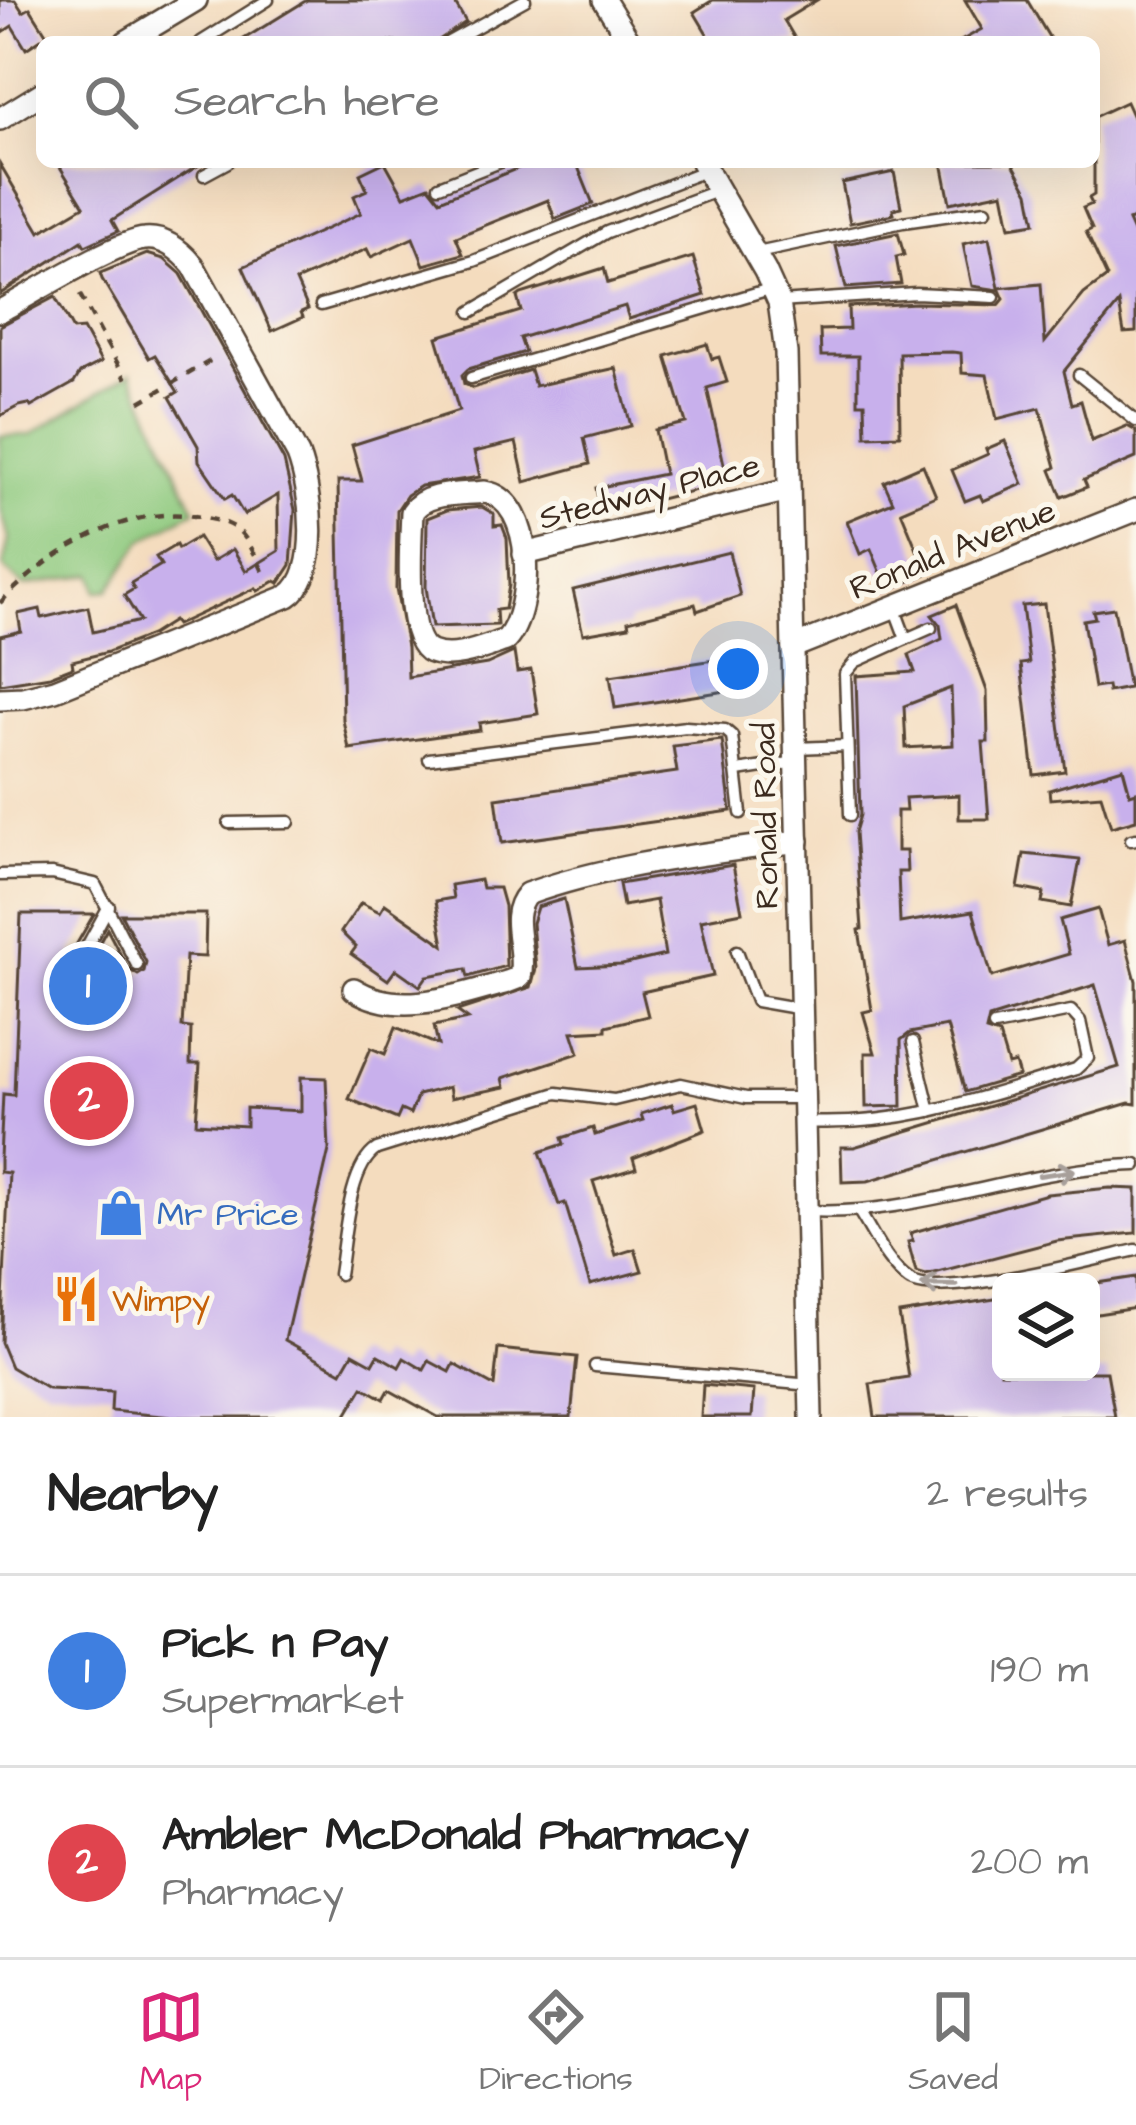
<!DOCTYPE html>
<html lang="en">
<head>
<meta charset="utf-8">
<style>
  body { margin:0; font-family:"Architects Daughter",sans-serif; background:#f2f2f2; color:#222 }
  .controls { position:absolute; right:36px; bottom:36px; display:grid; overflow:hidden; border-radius:18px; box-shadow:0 12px 48px #0002 }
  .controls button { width:108px; height:108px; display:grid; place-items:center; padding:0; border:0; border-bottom:3px solid #e0e0e0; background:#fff; color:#222; font:60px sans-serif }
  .you { position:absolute; left:738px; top:669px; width:42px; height:42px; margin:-30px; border:9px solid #fff; border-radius:50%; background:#1a73e8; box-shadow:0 0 0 18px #1a73e833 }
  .badge { display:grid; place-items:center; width:78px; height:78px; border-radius:50%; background:#db2777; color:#fff; font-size:39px; font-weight:700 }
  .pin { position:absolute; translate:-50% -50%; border:6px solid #fff; box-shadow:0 3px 12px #0006 }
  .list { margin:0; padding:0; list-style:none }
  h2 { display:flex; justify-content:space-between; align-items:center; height:156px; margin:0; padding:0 48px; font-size:51px }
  h2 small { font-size:39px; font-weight:400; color:#767676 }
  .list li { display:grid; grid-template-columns:78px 1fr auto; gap:36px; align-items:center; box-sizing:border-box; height:192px; padding:0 48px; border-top:3px solid #e0e0e0 }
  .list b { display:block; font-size:45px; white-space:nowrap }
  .list p { margin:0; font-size:39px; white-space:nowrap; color:#767676 }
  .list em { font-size:39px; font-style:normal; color:#767676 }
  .icon { flex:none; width:66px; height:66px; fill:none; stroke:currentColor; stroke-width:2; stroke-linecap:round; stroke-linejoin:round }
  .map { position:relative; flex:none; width:1136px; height:1417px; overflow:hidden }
  .search { position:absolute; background:#fff; box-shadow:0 12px 48px #0002; left:36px; right:36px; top:36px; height:132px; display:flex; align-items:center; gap:30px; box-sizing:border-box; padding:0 42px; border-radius:18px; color:#767676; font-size:45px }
  .sheet { height:540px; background:#fff }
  nav { display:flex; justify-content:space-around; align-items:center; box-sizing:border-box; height:168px; border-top:3px solid #e0e0e0; background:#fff; font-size:33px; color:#767676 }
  nav a { display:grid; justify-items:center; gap:6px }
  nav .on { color:#db2777 }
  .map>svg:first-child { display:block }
  .green { fill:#8ec97e; stroke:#647a4e; stroke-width:3 }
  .building { fill:#c8b0ec; fill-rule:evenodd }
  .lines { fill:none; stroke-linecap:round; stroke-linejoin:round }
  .lane-casing { stroke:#574536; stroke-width:15 }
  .street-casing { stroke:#574536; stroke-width:26 }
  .path { stroke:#574536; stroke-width:4.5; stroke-dasharray:9 9; stroke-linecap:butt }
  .lane { stroke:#fff; stroke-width:10 }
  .street { stroke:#fff; stroke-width:21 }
  .oneway { stroke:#a79f9a }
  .labels { text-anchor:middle; stroke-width:10; stroke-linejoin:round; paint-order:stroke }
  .street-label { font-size:33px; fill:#3b2a1e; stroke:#fbf7ec }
  .shop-label { font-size:33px; fill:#366cbe; stroke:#fbf7ec; text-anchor:start }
  .food-label { font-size:33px; fill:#c56008; stroke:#fbf7ec; text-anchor:start }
</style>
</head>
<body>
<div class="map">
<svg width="1136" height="1417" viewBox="0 0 1136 1417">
  <rect width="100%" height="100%" fill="#fbf7ec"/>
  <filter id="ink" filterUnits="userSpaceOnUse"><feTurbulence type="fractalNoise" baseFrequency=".00833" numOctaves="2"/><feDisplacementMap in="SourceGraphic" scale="24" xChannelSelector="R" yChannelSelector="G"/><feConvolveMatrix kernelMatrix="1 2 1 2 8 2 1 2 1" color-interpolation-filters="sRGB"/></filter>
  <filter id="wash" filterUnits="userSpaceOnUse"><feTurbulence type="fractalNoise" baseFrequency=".004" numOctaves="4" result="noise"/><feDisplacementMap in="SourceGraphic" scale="48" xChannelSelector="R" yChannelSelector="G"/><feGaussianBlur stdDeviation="2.7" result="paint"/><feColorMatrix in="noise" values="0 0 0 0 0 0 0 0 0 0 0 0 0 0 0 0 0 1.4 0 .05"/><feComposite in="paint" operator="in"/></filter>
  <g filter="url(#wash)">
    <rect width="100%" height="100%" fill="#f4dcbe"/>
    <path class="green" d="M131,373L195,510L142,541L109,590L97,591L93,574L24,586L3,567L9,539L0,506V436L30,435Z"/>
    <g id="blocks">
      <g class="building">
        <path d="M0,0H15L23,12L30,8L47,35L26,49L12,26L0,34Z"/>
        <path d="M307,0H453L466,22L436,42H239Z"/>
        <path d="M713,0H817L784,20L797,42H712L694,12Z"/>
        <path d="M965,0H1027L1052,42H959L982,29Z"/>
        <path d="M1126,102L1136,124V218L1128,221L1136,239V332L1124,333L1119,303L1064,371L1072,404L1081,401L1092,441L1127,426L1136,431V458L1084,480L1087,487L1062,497L1051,470L1056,467L1040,408L997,419L987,375L962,373L961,353L952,352L899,353L900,435L866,436L865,403H858V356H821L820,330L849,329L848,307L916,303L999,305L1004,299L1000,290L972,286L963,244L989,238L999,288L1041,284L1045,342L1084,294L1107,277L1086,232L1092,229L1083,208L1092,204L1089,198L1094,195V117Z"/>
        <path d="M57,162H204L112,220L118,231L85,246L82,241L0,294V164L40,232L84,206Z"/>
        <path d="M385,162L404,196L429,186L440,200L533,162H576L593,204L555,219L548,200L456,237L463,254L424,265L413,238L371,257L367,249L296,281L308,309L301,312L303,317L272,331L243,267L361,213L354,196L367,190L360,174Z"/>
        <path d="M942,162H1012L1029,192L1035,223L1010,227L1003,192L950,203Z"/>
        <path d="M894,172L901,207L893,209L894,214L850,223L842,183Z"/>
        <path d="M898,233L904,255L896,257L901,284L846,288L836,246Z"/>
        <path d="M147,254L164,259L181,274L284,461L295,510L291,565L279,583L275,581L258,591L256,588L176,625L173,621L151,635L108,652L72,661L73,667L50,676L0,684V636L21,631L18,614L40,609L42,618L88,607L93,632L140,621L124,595L134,589L131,583L161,565L156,557L176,545L178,549L198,537L213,561L233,549L246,571L279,551L278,495L244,515L232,495L225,499L199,461L198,446L170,397L178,392L155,355L149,358L102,279L100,273Z"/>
        <path d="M693,257L705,295L629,319L625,306L520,338L525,352L468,369L462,375L464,384L473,388L530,370L535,386L616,368L631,426L584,438L590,464L525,482L516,442L474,452L480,477L421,486L407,495L397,510L396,589L407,647L408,677L487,664L514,652L517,672L531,670L538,714L479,723L480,730L349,749L343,720L338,481H362L352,445L459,411L437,337L521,311L517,297L521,294L604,268L608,283Z"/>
        <path d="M55,297L73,330L83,329L101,362L80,373L74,383L31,407L29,404L19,406L0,416V326Z"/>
        <path d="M707,344L712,359L719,357L727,382L707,388L728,482L601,514L596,488L664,474L655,430L686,423L666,356Z"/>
        <path d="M1005,441L1023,484L983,501L980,495L965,501L952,470L988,454L986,449Z"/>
        <path d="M923,465L936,496L901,511L927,574L888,590L871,549L860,554L847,521L893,502L884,482Z"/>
        <path d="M482,507L494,514V526L502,525L507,538L509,585L505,609L496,610L497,625L432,627L426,587L427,518L447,510Z"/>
        <path d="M729,552L740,596L697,611L695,604L628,621L629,626L583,634L573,590Z"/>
        <path d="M1044,604L1065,771L1034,775L1021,664L1029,663L1022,606Z"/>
        <path d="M956,605L987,691L988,742H983L989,819H959V795L905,798L906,811H897V851H906L907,872H898L900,923L973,911L992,977L1069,954L1060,920L1098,909L1108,945L1125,940L1136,981V1104L1129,1103L868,1181L842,1182L841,1147H854L1119,1067L1095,985L989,1018L986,1031L999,1035L1008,1065L1015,1063L1019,1076L965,1092L947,1026L910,1033L901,1040L902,1106L866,1107L865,1053H875L863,1012L872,1010L859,930L862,929L855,832L860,815L856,676L915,672L909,655L942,639L940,625L932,615ZM951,688L953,745L906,748L904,706Z"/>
        <path d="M1114,608L1129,688L1108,692L1107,686L1094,688L1083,620L1095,618L1093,611Z"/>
        <path d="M734,657L739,689L615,708L610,676Z"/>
        <path d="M722,740L731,811L502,843L496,798L677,772L673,746Z"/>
        <path d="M1123,768L1130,794L1136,792V820L1111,827L1101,795L1050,799L1049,790Z"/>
        <path d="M1024,854L1080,860L1071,907L1042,902L1044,893L1018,888Z"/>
        <path d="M733,865L742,912L701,920L713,976L642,992L648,1016L606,1026V1030L572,1032L579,1053L503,1078L505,1087L451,1098L449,1087L418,1095L410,1114L401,1110L397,1119L349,1099L371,1048L385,1054L396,1027L438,1045L434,1026L468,1019L457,1011L531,987L536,968L532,923L537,907L564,899L578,967L622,965L665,955L656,900L623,906L619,884Z"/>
        <path d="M480,880L482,888H499L504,906L506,966L468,977L466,969L427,976L420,986L396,969L388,980L351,954L356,947L341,932L361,903L380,912L385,904L444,945L436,901L453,898L451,885Z"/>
        <path d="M21,914H94L72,952L73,963L87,965L107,929L128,969L138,975L144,971L146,962L121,914H206L205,957L186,956L182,1027L191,1028L190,1064H200L196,1123L246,1126V1108L301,1111V1077L326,1078L329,1150L285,1340L342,1372L353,1353L373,1364L378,1355L399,1367L404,1358L424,1370L429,1361L450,1372L454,1364L494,1386L498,1349L577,1357L571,1417H438L389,1390L384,1399L363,1387L345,1417H172L111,1411L112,1392L48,1389L11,1367L1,1343L9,1173L0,1172V1158L3,1094L14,1095Z"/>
        <path d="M697,1103L705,1130L633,1158L636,1168L593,1181L616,1255L635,1249L642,1271L590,1285L565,1203L559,1205L540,1152L564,1144L562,1138L593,1128L595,1135L643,1120L641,1114L672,1104L674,1110Z"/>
        <path d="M1110,1188L1136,1189V1233L1057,1241L926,1275L916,1272L908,1242L913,1241L910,1233L1047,1194Z"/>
        <path d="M1136,1277V1308L1091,1315V1284Z"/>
        <path d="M1001,1298V1372H1107L1115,1417H875L870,1384L909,1378L899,1314Z"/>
        <path d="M703,1385L754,1390L752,1417H701Z"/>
      </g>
    </g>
  </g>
  <g filter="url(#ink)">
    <use href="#blocks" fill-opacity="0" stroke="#574536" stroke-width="3"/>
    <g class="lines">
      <defs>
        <g id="lane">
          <path d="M201,42L268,0"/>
          <path d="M449,42L525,0"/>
          <path d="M204,175L228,162"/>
          <path d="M439,186L500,162"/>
          <path d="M757,253L903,222L986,210"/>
          <path d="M779,302L916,293L994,297"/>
          <path d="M321,305L474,261L707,170"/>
          <path d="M471,312L607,232L719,190"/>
          <path d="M1079,375L1136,421"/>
          <path d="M471,378L773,288"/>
          <path d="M906,639L931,628"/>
          <path d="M796,748L847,746"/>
          <path d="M429,759L686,727L725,730L732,736L741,813"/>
          <path d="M738,771L796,762"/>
          <path d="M850,815L845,674L855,662L906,639L894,607"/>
          <path d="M229,823L289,822"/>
          <path d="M1131,840L1136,839"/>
          <path d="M0,875L52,874L95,884L137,965"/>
          <path d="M737,951L756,1001L802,1009"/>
          <path d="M81,957L109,906"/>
          <path d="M913,1042L930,1111"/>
          <path d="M805,1122C904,1127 983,1097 1076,1069L1088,1058L1080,1021L1071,1011L994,1026"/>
          <path d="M807,1211C919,1217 1024,1167 1136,1165"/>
          <path d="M860,1213C874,1235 887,1265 909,1280C937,1301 1096,1259 1136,1250"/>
          <path d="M339,1274C345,1240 348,1167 377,1149L557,1093L614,1100L681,1084L746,1098H804"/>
          <path d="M595,1366L811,1385"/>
        </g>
        <g id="street">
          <path d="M604,0L630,42"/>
          <path d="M126,42L196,0"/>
          <path d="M0,119L42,93"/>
          <path d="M702,162L765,271L779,302L786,353L811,1417"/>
          <path d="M0,311C30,295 117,241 145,239C164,237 181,251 193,265L298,455C311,489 322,574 288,596L55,690L23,698L0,699"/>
          <path d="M485,492C536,500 534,609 506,640C484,647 454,661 431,652C403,640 411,540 412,512C426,491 461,495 485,492Z"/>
          <path d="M524,554L789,490"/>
          <path d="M793,647L1136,510"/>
          <path d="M354,989C399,1018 459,995 507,982L520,977C527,949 506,917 527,894C613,863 707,854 798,841"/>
        </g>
      </defs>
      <use href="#lane" class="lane-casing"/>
      <use href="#street" class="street-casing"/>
      <g class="path">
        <path d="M80,295L126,379"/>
        <path d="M140,402L217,357"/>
        <path d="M0,603C50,551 130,501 205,518C217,520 230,523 239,531C251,542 259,565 267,579"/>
      </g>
      <use href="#lane" class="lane"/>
      <use href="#street" class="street"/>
    </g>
    <defs><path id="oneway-shaft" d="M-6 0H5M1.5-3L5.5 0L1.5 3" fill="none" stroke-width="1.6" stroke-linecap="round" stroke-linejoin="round" transform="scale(3)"/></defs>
    <g class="oneway">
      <use href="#oneway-shaft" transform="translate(1057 1173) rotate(-8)"/>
      <use href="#oneway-shaft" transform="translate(939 1285) rotate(-179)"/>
    </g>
  </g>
  <defs>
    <symbol id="shop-bare" viewBox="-9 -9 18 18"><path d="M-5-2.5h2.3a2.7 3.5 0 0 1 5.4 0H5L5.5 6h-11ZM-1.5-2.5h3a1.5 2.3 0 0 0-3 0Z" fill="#3f7fe0" stroke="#fbf7ec" stroke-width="2.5" paint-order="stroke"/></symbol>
    <symbol id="restaurant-bare" viewBox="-9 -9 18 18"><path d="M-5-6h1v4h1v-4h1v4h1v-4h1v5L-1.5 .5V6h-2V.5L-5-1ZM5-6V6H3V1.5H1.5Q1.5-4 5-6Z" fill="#e8710a" stroke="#fbf7ec" stroke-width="2.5" paint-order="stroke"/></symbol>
  </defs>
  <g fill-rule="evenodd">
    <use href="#shop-bare" x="88" y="1180" width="66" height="66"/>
    <use href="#restaurant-bare" x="43" y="1266" width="66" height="66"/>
  </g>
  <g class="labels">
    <g class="street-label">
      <text transform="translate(649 490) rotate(-14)" y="12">Stedway Place</text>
      <text transform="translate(952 548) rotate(-22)" y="12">Ronald Avenue</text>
      <text transform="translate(764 816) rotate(-91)" y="12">Ronald Road</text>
    </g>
    <g class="shop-label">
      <text x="157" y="1225">Mr Price</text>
    </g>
    <g class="food-label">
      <text x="112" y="1311">Wimpy</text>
    </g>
  </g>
</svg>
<div class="controls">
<button><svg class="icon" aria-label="layers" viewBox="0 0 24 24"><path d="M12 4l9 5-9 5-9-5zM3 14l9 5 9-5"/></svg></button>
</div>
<div class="you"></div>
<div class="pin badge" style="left:88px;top:986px;background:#3f7fe0">1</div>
<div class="pin badge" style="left:89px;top:1101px;background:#e0444e">2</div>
<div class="search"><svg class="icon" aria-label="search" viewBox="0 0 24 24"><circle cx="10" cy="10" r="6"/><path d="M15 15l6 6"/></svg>Search here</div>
</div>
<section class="sheet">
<h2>Nearby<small>2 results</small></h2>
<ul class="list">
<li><span class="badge" style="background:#3f7fe0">1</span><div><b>Pick n Pay</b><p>Supermarket</p></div><em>190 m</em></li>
<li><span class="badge" style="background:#e0444e">2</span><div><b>Ambler McDonald Pharmacy</b><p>Pharmacy</p></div><em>200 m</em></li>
</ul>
</section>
<nav>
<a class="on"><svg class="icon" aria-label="map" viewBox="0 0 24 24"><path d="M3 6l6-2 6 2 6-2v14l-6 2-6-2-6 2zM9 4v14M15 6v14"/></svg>Map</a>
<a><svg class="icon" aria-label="directions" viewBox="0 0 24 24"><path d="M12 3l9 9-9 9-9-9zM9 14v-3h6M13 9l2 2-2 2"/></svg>Directions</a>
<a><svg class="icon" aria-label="saved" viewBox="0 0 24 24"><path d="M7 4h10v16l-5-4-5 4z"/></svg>Saved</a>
</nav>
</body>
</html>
